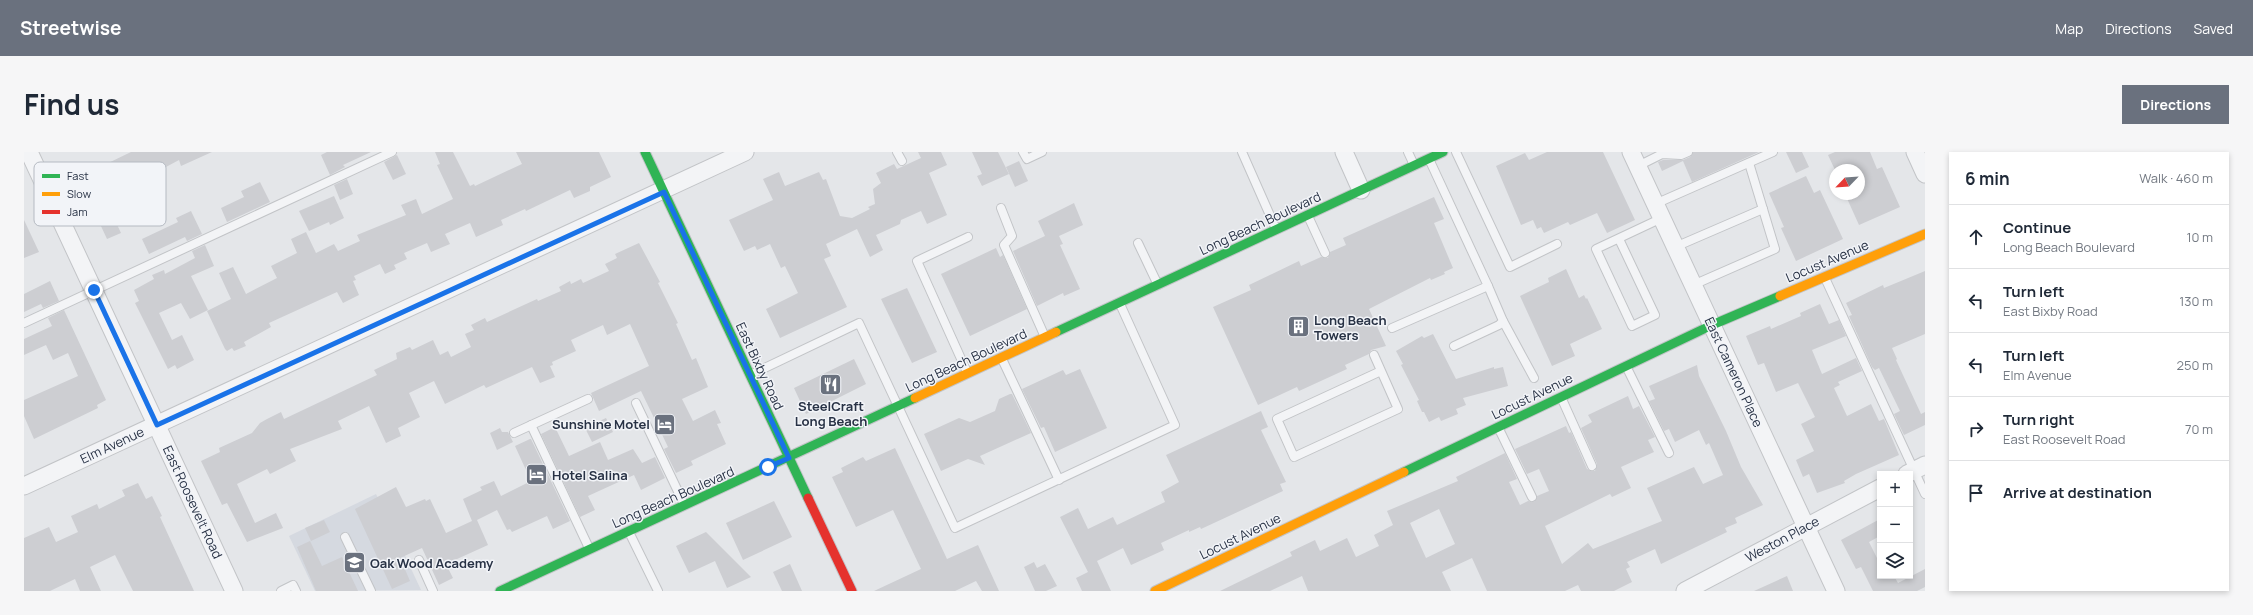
<!DOCTYPE html>
<html lang="en">
<head>
<meta charset="utf-8">
<style>
  body { margin:0; font-family:Manrope,sans-serif; background:#f6f6f7; color:#1f2937 }
  .controls { position:absolute; right:12px; bottom:12px; display:grid; overflow:hidden; border-radius:0px; box-shadow:0 2px 6px #0003 }
  .controls button { width:36px; height:36px; display:grid; place-items:center; padding:0; border:0; border-bottom:1px solid #e0e1e3; background:#fff; color:#1f2937; font:20px sans-serif }
  .compass { position:absolute; left:1805px; top:12px; width:36px; height:36px; border-radius:50%; background:#fff; box-shadow:0 2px 6px #0003; rotate:245deg }
  .stop { position:absolute; width:12px; height:12px; margin:-9px; border:3px solid #1a73e8; border-radius:50%; background:#fff }
  .stop.end { background:#1a73e8; border-color:#fff; box-shadow:0 1px 4px #0008 }
  .list { margin:0; padding:0; list-style:none }
  h2 { display:flex; justify-content:space-between; align-items:center; height:52px; margin:0; padding:0 16px; font-size:17px }
  h2 small { font-size:13px; font-weight:400; color:#747a83 }
  .list li { display:grid; grid-template-columns:26px 1fr auto; gap:12px; align-items:center; box-sizing:border-box; height:64px; padding:0 16px; border-top:1px solid #e0e1e3 }
  .list b { display:block; font-size:15px; white-space:nowrap }
  .list p { margin:0; font-size:13px; white-space:nowrap; color:#747a83 }
  .list em { font-size:13px; font-style:normal; color:#747a83 }
  .icon { flex:none; width:22px; height:22px; fill:none; stroke:currentColor; stroke-width:2; stroke-linecap:round; stroke-linejoin:round }
  .map { position:relative; flex:none; width:1901px; height:439px; overflow:hidden; border-radius:0px }
  header { display:flex; align-items:center; gap:24px; box-sizing:border-box; height:56px; padding:0 20px; background:#6a717e; color:#fff }
  header strong { font-size:19px }
  nav { display:flex; gap:22px; margin-inline-start:auto; font-size:14px }
  .intro { display:flex; align-items:center; justify-content:space-between; box-sizing:border-box; height:96px; padding:0 24px }
  h1 { margin:0; font-size:28px }
  .button { padding:10px 18px; border-radius:0px; background:#6a717e; color:#fff; font-size:14px; font-weight:700 }
  main { display:flex; gap:24px; padding:0 24px }
  aside { flex:1; background:#fff; border-radius:0px; box-shadow:0 2px 6px #0003 }
  .map>svg:first-child { display:block }
  .built { fill:#d5d9e0 }
  .building { fill:#cdced2; fill-rule:evenodd }
  .lines { fill:none; stroke-linecap:round; stroke-linejoin:round }
  .lane-casing { stroke:#c2c4c7; stroke-width:10 }
  .street-casing { stroke:#c2c4c7; stroke-width:19 }
  .fast-casing { stroke:#c2c4c7; stroke-width:11 }
  .slow-casing { stroke:#c2c4c7; stroke-width:11 }
  .jam-casing { stroke:#c2c4c7; stroke-width:11 }
  .lane { stroke:#f3f4f6; stroke-width:8 }
  .street { stroke:#f3f4f6; stroke-width:17 }
  .fast { stroke:#30b455; stroke-width:9 }
  .slow { stroke:#ff9f0a; stroke-width:9 }
  .jam { stroke:#e5322d; stroke-width:9 }
  .route { stroke:#1a73e8; stroke-width:5 }
  .labels { text-anchor:middle; stroke-width:3; stroke-linejoin:round; paint-order:stroke }
  .street-label { font-size:13px; fill:#283245; stroke:#f2f4f8 }
  .poi-label { font-size:13px; font-weight:bold; fill:#283245; stroke:#f2f4f8; text-anchor:start }
  .key { fill:#f2f4f8; stroke:#b5bac2; stroke-width:1 }
  .key-label { font-size:11px; fill:#283245 }
</style>
</head>
<body>
<header>
<strong>Streetwise</strong>
<nav><a>Map</a><a>Directions</a><a>Saved</a></nav>
</header>
<div class="intro"><h1>Find us</h1><a class="button">Directions</a></div>
<main>
<div class="map">
<svg width="1901" height="439" viewBox="0 0 1901 439">
  <rect width="100%" height="100%" fill="#e4e6e9"/>
  <path class="built" d="M352,342L397,438L291,439L265,384Z"/>
  <g class="building">
    <path d="M107,0H188L157,14L155,8L114,30L122,46L88,62L97,81L83,87L70,59L66,61L49,28Z"/>
    <path d="M303,0H347L319,13L321,15L306,23L297,3Z"/>
    <path d="M411,0H429L446,34L450,32L451,34L498,12L492,0H575L587,25L566,35V39L550,46L546,38L502,59L501,57L477,68L479,73L452,85L446,71L421,82L426,92L407,100L403,91L380,101L383,107L370,113L372,117L361,122L356,112L330,124L332,128L329,129L335,143L319,151L313,140L245,171L247,175L220,190L222,194L210,199L208,196L203,199L201,197L183,159L207,147L195,121L209,115L222,142L253,126L247,114L273,101L267,87L282,80L292,101L310,92L314,99L336,89L333,83L382,63L377,53L392,47L398,62L429,47L413,13L416,12Z"/>
    <path d="M894,0H917L923,13L905,21L923,63L903,72L897,59L877,68L876,72L852,83L859,98L846,105L833,77L802,92L807,104L800,107L823,155L756,186L742,157L774,141L761,114L757,116L746,92L733,98L731,94L720,99L705,68L749,48L739,27L755,20L761,34L795,20L799,28L802,27L816,64L828,66L846,57L844,55L851,52L849,37L857,31L852,21L870,12L873,17L897,6Z"/>
    <path d="M948,0H974L985,22L958,34L953,24L958,22Z"/>
    <path d="M1523,0H1579L1611,68L1583,81L1573,61L1546,73L1544,70L1520,81L1517,75L1513,77L1509,68L1497,73L1472,14L1501,1L1505,8Z"/>
    <path d="M1669,0H1735L1668,30L1659,9L1638,19L1634,10L1639,8H1659L1666,5Z"/>
    <path d="M1762,0H1778L1785,15L1772,21Z"/>
    <path d="M1811,0H1846L1853,17L1858,15L1876,55L1835,73L1821,42H1835V18H1811L1804,3Z"/>
    <path d="M373,3L382,22L369,28L360,10Z"/>
    <path d="M995,9L1004,29L991,35L982,15Z"/>
    <path d="M1782,24L1790,41L1796,38L1819,87L1772,109L1757,76L1760,75L1745,41Z"/>
    <path d="M323,27L329,42L316,48L310,33Z"/>
    <path d="M236,30L246,50L203,70L197,56L220,45L217,39Z"/>
    <path d="M310,44L320,66L306,73L305,70L285,79L275,59Z"/>
    <path d="M1410,45L1420,67L1410,71L1429,116L1420,120L1421,122L1407,128L1406,126L1345,157L1362,194L1347,198L1345,202L1321,213L1323,217L1275,239L1273,235L1234,253L1189,155L1227,138L1225,133L1275,109L1277,114L1297,105L1304,106L1306,100L1322,93L1319,86Z"/>
    <path d="M1050,51L1059,73L1035,84L1039,92L1036,93L1056,137L1040,144L1039,141L1013,154L989,99L1021,84L1014,69Z"/>
    <path d="M167,59L178,82L163,89L161,85L125,102L118,87L154,70L152,66Z"/>
    <path d="M0,68L15,100L0,106Z"/>
    <path d="M615,91L636,130L634,131L654,171L652,172L668,208L672,206L684,235L658,247L669,269L691,258L697,271L693,272L702,292L667,309L669,313L652,321L640,297L644,295L617,239L575,259L567,241L625,214L606,172L583,183L579,173L547,188L552,199L528,210L529,213L526,214L531,225L516,231L508,215L462,236L460,233L421,252L410,229L385,241L396,265L374,276L377,284L362,291L345,254L314,269L318,277L266,297L272,309L246,322L243,317L213,332L231,371L252,361L259,376L223,390L203,351L198,353L177,309L196,300L195,296L228,281L236,271L243,267L257,260L260,267L353,223L350,218L373,207L372,201L386,195L388,198L409,188L416,203L424,199L427,205L447,195L441,182L450,178L447,173L461,166L463,170L513,147L514,149L537,139L535,135L546,129L547,132L557,127L559,131L585,119L581,112L593,106L591,102Z"/>
    <path d="M181,93L190,114L167,124L184,158L166,167L157,151L135,161L148,188L158,183L170,208L153,217L151,213L144,217L111,151L115,149L110,138L130,127L128,123L140,118L141,122L171,106L168,99Z"/>
    <path d="M972,96L976,105L979,103L1003,157L946,184L917,122Z"/>
    <path d="M1542,117L1555,146L1560,143L1562,147L1563,146L1578,177L1546,192L1551,204L1528,214L1496,144L1525,130L1524,126Z"/>
    <path d="M1901,119V182L1868,196L1873,207L1872,208L1897,262L1901,260V273L1880,283L1870,262L1876,259L1855,216L1851,218L1848,215L1825,164L1828,163L1822,151L1859,133L1860,136Z"/>
    <path d="M26,129L35,149L19,156L17,152L0,160V142Z"/>
    <path d="M883,136L913,200L888,211L857,147Z"/>
    <path d="M1796,152L1805,172L1815,168L1822,184L1788,198L1798,222L1832,206L1838,219L1814,230L1816,233L1810,236L1823,264L1847,252L1855,269L1860,267L1875,303L1832,322L1820,329L1821,331L1793,341L1785,322L1779,325L1772,308L1790,299L1777,272L1791,265L1774,231L1752,240L1740,211L1734,213L1722,184L1746,174L1747,177L1777,164L1776,161Z"/>
    <path d="M40,158L82,248L73,253L74,256L10,287L0,264V248L54,224L44,201L29,208L22,193L0,203V187L28,174L24,166Z"/>
    <path d="M1409,182L1432,227L1470,215V217L1479,215L1484,234L1439,246L1442,253L1432,257L1434,262L1417,269L1415,265L1405,270L1400,260H1398L1393,249L1395,248L1377,213L1379,212L1372,199L1398,184L1400,186Z"/>
    <path d="M830,207L842,232L782,262L770,236Z"/>
    <path d="M1673,213L1675,224L1702,279L1717,315L1739,353L1711,366L1713,371L1701,376L1703,380L1637,412L1631,397L1603,410L1606,415L1602,417L1608,430L1590,439H1557L1554,433L1541,439H1463L1448,406L1418,420L1427,439H1284L1278,424L1246,439H1196L1268,404L1266,400L1291,388L1296,399L1323,386L1332,405L1355,394L1350,383L1369,373L1363,359L1434,329L1432,325L1481,301L1493,327L1485,330L1496,353L1504,349L1510,350L1513,344L1525,339L1515,317L1503,322L1491,297L1542,274L1545,281L1547,280L1563,317L1571,319L1573,312L1557,276L1568,270L1564,263L1604,244L1609,257L1615,254L1631,285L1624,288L1630,300L1597,315L1607,336L1588,345L1586,342L1521,374L1538,412L1564,391L1569,397L1638,369L1623,336L1670,315L1679,332L1699,323L1685,291L1682,293L1675,278L1651,290L1645,277L1640,279L1625,249L1631,247L1625,234ZM1415,357L1431,392L1402,406L1386,371Z"/>
    <path d="M1056,217L1083,276L1031,300L1020,275L1017,276L998,237L1039,218L1042,223Z"/>
    <path d="M986,242H988L1007,281L956,304L961,313L944,307L917,319L900,282L935,266L946,270L971,259L975,247Z"/>
    <path d="M1237,259L1244,275L1237,278L1262,330L1256,332L1259,339L1177,377L1176,375L1165,380V378L1137,391L1140,398L1107,413L1099,396L1073,409L1087,439H1058L1052,426L1064,420L1036,365L1054,356L1064,377L1089,365L1093,373L1141,350L1137,340L1155,330L1142,303Z"/>
    <path d="M582,266L589,280L568,290L561,276Z"/>
    <path d="M531,275L545,304L576,290L584,308L609,297L618,311L631,305L641,326L617,338L610,323L564,344L571,358L556,365L517,282Z"/>
    <path d="M476,276L478,280H484L489,290L473,298L466,281Z"/>
    <path d="M506,287H507L546,369L529,377L523,364L488,380L486,377L483,378L473,358L453,368L464,393L422,412L429,426L415,433L398,396L376,406L386,429L368,437L331,357L372,335L382,355L401,347L402,349L406,347L422,381L448,369L439,347L458,338L456,335L470,329L477,344L507,329L491,294Z"/>
    <path d="M871,296L923,407L954,393L975,439H958L952,429L931,439H850L897,417L869,358L832,375L808,325L819,320L817,316L839,305L842,309Z"/>
    <path d="M114,331L122,347L128,344L138,364L136,365L170,439H109L91,403L66,415L77,439H56L51,427L26,439H0V386L25,375L32,390L54,380L47,364L73,352L75,357L101,344L98,338Z"/>
    <path d="M750,349L768,385L719,408L702,371Z"/>
    <path d="M1856,367V384L1845,390L1856,412V424H1870L1874,431L1901,417V435L1893,439H1849L1837,415L1832,417L1817,388Z"/>
    <path d="M300,368L306,380L287,389L281,376Z"/>
    <path d="M682,380L727,425L703,436L691,409L665,421L652,394Z"/>
    <path d="M286,389L298,414L318,405L334,439H292L273,395Z"/>
    <path d="M1010,410L1013,416L1021,412L1033,434L1022,439H1011L1000,415Z"/>
    <path d="M766,412L778,439H758L749,420Z"/>
    <path d="M1763,424L1769,439H1730Z"/>
  </g>
  <g class="lines">
    <defs>
      <g id="lane">
        <path d="M873,0L878,9"/>
        <path d="M999,0L1003,7L1018,0"/>
        <path d="M1218,0L1252,77"/>
        <path d="M1384,0L1390,13"/>
        <path d="M1432,0L1486,115L1533,92"/>
        <path d="M1614,14L1638,2L1657,3L1664,0"/>
        <path d="M1631,52L1749,0"/>
        <path d="M977,56L988,84L980,93L1021,185"/>
        <path d="M1284,64L1301,101"/>
        <path d="M1595,87L1631,163L1608,174L1572,97L1638,66"/>
        <path d="M1114,91L1134,133"/>
        <path d="M1651,95L1739,57"/>
        <path d="M1801,126L1901,342"/>
        <path d="M1669,133L1751,97L1725,11"/>
        <path d="M1479,169L1510,226"/>
        <path d="M0,171L368,0"/>
        <path d="M1368,176L1464,134L1405,7"/>
        <path d="M1430,194L1475,173L1479,169L1464,134"/>
        <path d="M1350,203L1374,257L1270,305L1253,267L1357,219"/>
        <path d="M978,207L1035,328"/>
        <path d="M1602,214L1645,301"/>
        <path d="M943,220L893,109L944,85"/>
        <path d="M728,222L835,171L931,376L1151,273L1096,152"/>
        <path d="M1537,245L1568,314"/>
        <path d="M612,251L660,352"/>
        <path d="M507,273L565,396"/>
        <path d="M1474,275L1508,345"/>
        <path d="M490,281L564,247"/>
        <path d="M605,380L634,439"/>
        <path d="M321,385L347,439"/>
        <path d="M395,408L409,439"/>
        <path d="M257,439L269,433L272,439"/>
      </g>
      <g id="street">
        <path d="M5,0L210,439"/>
        <path d="M1320,0L1337,38"/>
        <path d="M1607,0L1812,439"/>
        <path d="M1891,0L1901,22"/>
        <path d="M1883,322L1901,313"/>
        <path d="M0,334L721,0"/>
        <path d="M1661,439L1856,336"/>
      </g>
      <g id="fast">
        <path d="M621,0L784,346"/>
        <path d="M1032,180L1419,0"/>
        <path d="M1380,320L1688,173L1756,144"/>
        <path d="M476,439L891,246"/>
      </g>
      <g id="slow">
        <path d="M1756,144L1901,82"/>
        <path d="M891,246L1032,180"/>
        <path d="M1131,439L1380,320"/>
      </g>
      <path id="jam" d="M784,346L828,439"/>
    </defs>
    <use href="#lane" class="lane-casing"/>
    <use href="#street" class="street-casing"/>
    <use href="#fast" class="fast-casing"/>
    <use href="#slow" class="slow-casing"/>
    <use href="#jam" class="jam-casing"/>
    <use href="#lane" class="lane"/>
    <use href="#street" class="street"/>
    <use href="#fast" class="fast"/>
    <use href="#slow" class="slow"/>
    <use href="#jam" class="jam"/>
  </g>
  <g class="lines">
    <path class="route" d="M70,138L133,273L640,40L765,306L744,315"/>
  </g>
  <defs>
    <symbol id="building-square" viewBox="-11 -11 22 22"><rect x="-9" y="-9" width="18" height="18" rx="4" fill="#6a717e" stroke="#f2f4f8"/><path d="M-4-6H4V6H1V3H-1V6H-4ZM-2.5-4.3h1.7v1.8h-1.7ZM.8-4.3h1.7v1.8H.8ZM-2.5-1h1.7V.8h-1.7ZM.8-1h1.7V.8H.8Z" fill="#fff"/></symbol>
    <symbol id="restaurant-square" viewBox="-11 -11 22 22"><rect x="-9" y="-9" width="18" height="18" rx="4" fill="#6a717e" stroke="#f2f4f8"/><path d="M-5-6h1v4h1v-4h1v4h1v-4h1v5L-1.5 .5V6h-2V.5L-5-1ZM5-6V6H3V1.5H1.5Q1.5-4 5-6Z" fill="#fff"/></symbol>
    <symbol id="hotel-square" viewBox="-11 -11 22 22"><rect x="-9" y="-9" width="18" height="18" rx="4" fill="#6a717e" stroke="#f2f4f8"/><path d="M-6-4.5h1.5V1H6V5H4.5V3h-9V5H-6ZM-4 0a1.8 1.8 0 1 1 3.6 0ZM.5 0V-2.5h3Q6-2.5 6 0Z" fill="#fff"/></symbol>
    <symbol id="school-square" viewBox="-11 -11 22 22"><rect x="-9" y="-9" width="18" height="18" rx="4" fill="#6a717e" stroke="#f2f4f8"/><path d="M0-5L7-2L0 1L-7-2ZM-4 1L0 2.5L4 1V4Q0 6-4 4Z" fill="#fff"/></symbol>
  </defs>
  <g fill-rule="evenodd">
    <use href="#building-square" x="1262" y="162" width="25" height="25"/>
    <use href="#restaurant-square" x="794" y="220" width="25" height="25"/>
    <use href="#hotel-square" x="628" y="260" width="25" height="25"/>
    <use href="#hotel-square" x="500" y="310" width="25" height="25"/>
    <use href="#school-square" x="318" y="398" width="25" height="25"/>
  </g>
  <g class="labels">
    <g class="street-label">
      <text transform="translate(1236 71) rotate(-25)" y="5">Long Beach Boulevard</text>
      <text transform="translate(1803 109) rotate(-23)" y="5">Locust Avenue</text>
      <text transform="translate(942 208) rotate(-25)" y="5">Long Beach Boulevard</text>
      <text transform="translate(736 214) rotate(65)" y="5">East Bixby Road</text>
      <text transform="translate(1710 220) rotate(65)" y="5">East Cameron Place</text>
      <text transform="translate(1508 244) rotate(-26)" y="5">Locust Avenue</text>
      <text transform="translate(88 293) rotate(-25)" y="5">Elm Avenue</text>
      <text transform="translate(649 345) rotate(-24)" y="5">Long Beach Boulevard</text>
      <text transform="translate(169 350) rotate(65)" y="5">East Roosevelt Road</text>
      <text transform="translate(1216 384) rotate(-26)" y="5">Locust Avenue</text>
      <text transform="translate(1758 387) rotate(-28)" y="5">Weston Place</text>
    </g>
    <g class="poi-label">
      <text x="1290" y="173">Long Beach<tspan x="1290" dy="15">Towers</tspan></text>
      <text x="807" y="259" text-anchor="middle">SteelCraft<tspan x="807" dy="15">Long Beach</tspan></text>
      <text x="626" y="277" text-anchor="end">Sunshine Motel</text>
      <text x="528" y="328">Hotel Salina</text>
      <text x="346" y="416">Oak Wood Academy</text>
    </g>
  </g>
  <rect x="10" y="10" width="132" height="64" rx="6" class="key"/>
  <rect x="18" y="22" width="18" height="4" fill="#30b455"/>
  <rect x="18" y="40" width="18" height="4" fill="#ff9f0a"/>
  <rect x="18" y="58" width="18" height="4" fill="#e5322d"/>
  <g class="key-label">
    <text x="43" y="28">Fast</text>
    <text x="43" y="46">Slow</text>
    <text x="43" y="64">Jam</text>
  </g>
</svg>
<div class="controls">
<button>+</button>
<button>−</button>
<button><svg class="icon" aria-label="layers" viewBox="0 0 24 24"><path d="M12 4l9 5-9 5-9-5zM3 14l9 5 9-5"/></svg></button>
</div>
<svg class="compass" viewBox="-18 -18 36 36"><path d="M0-13l5 13h-10z" fill="#e53935"/><path d="M0 13l5-13h-10z" fill="#747a83"/></svg>
<div class="stop" style="left:744px;top:315px"></div>
<div class="stop end" style="left:70px;top:138px"></div>
</div>
<aside>
<h2>6 min<small>Walk · 460 m</small></h2>
<ul class="list">
<li><svg class="icon" aria-label="ahead" viewBox="0 0 24 24"><path d="M12 20V5M6 11l6-6 6 6"/></svg><div><b>Continue</b><p>Long Beach Boulevard</p></div><em>10 m</em></li>
<li><svg class="icon" aria-label="left" viewBox="0 0 24 24"><path d="M17 20v-9H6M10 6l-5 5 5 5"/></svg><div><b>Turn left</b><p>East Bixby Road</p></div><em>130 m</em></li>
<li><svg class="icon" aria-label="left" viewBox="0 0 24 24"><path d="M17 20v-9H6M10 6l-5 5 5 5"/></svg><div><b>Turn left</b><p>Elm Avenue</p></div><em>250 m</em></li>
<li><svg class="icon" aria-label="right" viewBox="0 0 24 24"><path d="M7 20v-9h11M14 6l5 5-5 5"/></svg><div><b>Turn right</b><p>East Roosevelt Road</p></div><em>70 m</em></li>
<li><svg class="icon" aria-label="arrive" viewBox="0 0 24 24"><path d="M6 21V4h12l-3 4 3 4H6"/></svg><div><b>Arrive at destination</b></div></li>
</ul>
</aside>
</main>
</body>
</html>
